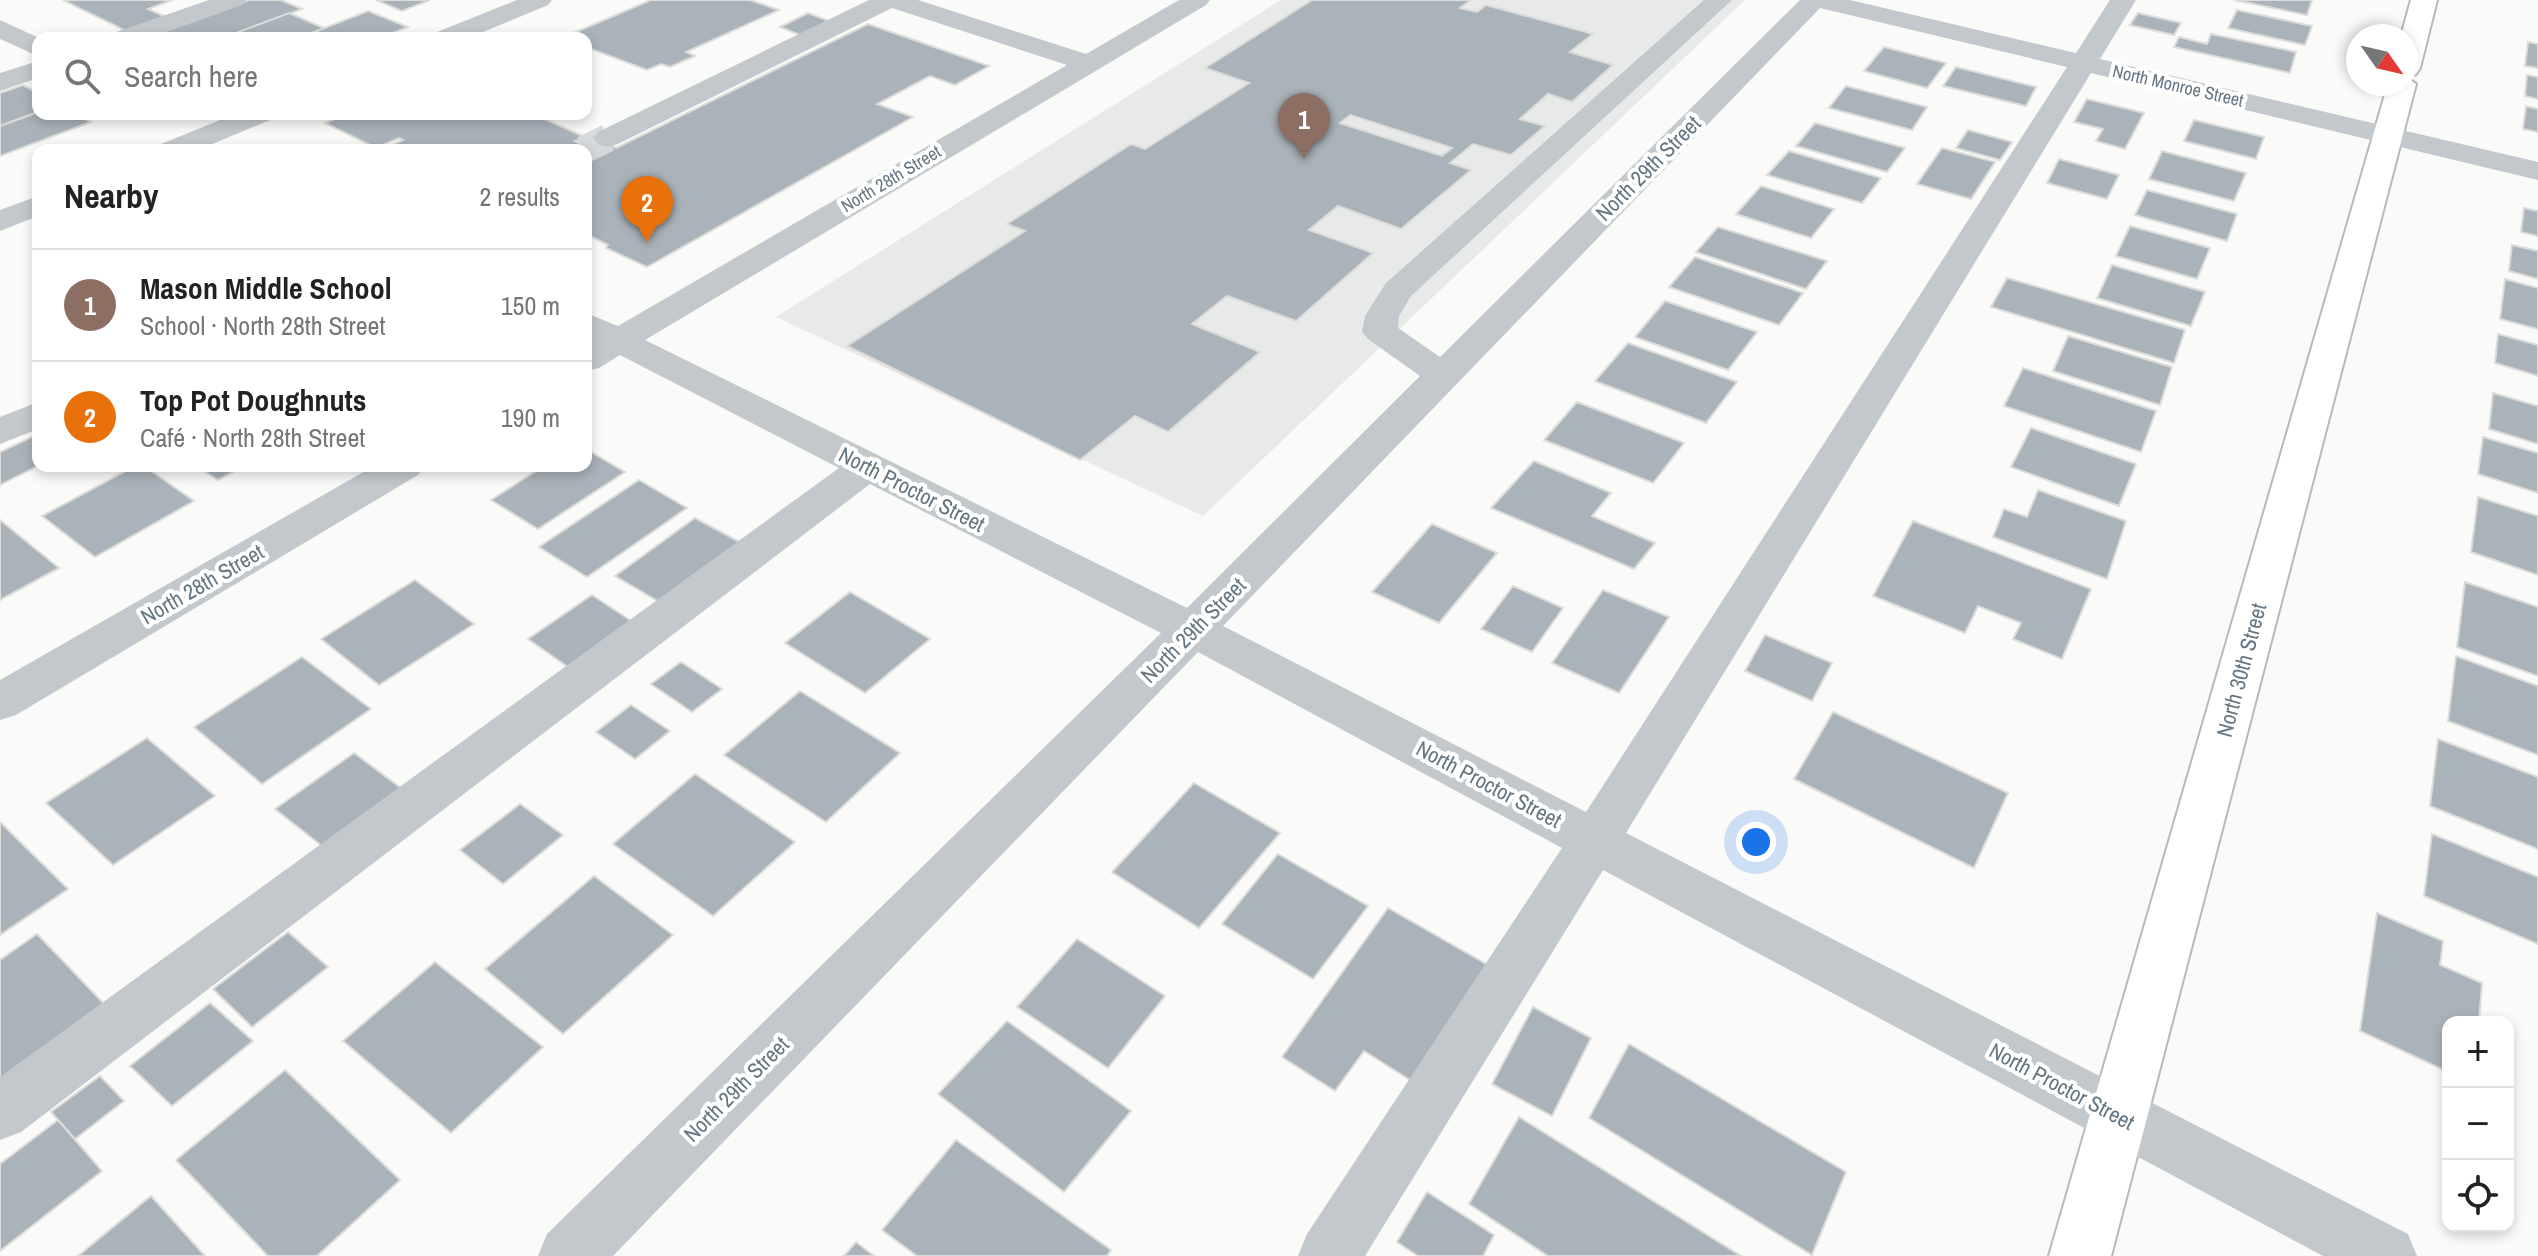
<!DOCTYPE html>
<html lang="en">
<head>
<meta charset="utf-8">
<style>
  body { margin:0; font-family:"Archivo Narrow",sans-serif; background:#f2f2f2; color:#222 }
  .controls { position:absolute; right:24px; bottom:24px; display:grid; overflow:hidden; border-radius:16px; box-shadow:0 4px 12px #0003 }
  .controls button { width:72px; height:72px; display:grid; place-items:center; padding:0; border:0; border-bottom:2px solid #e0e0e0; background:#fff; color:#222; font:40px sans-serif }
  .compass { position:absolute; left:2346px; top:24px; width:72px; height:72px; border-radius:50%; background:#fff; box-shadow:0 4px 12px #0003; rotate:124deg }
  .you { position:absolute; left:1756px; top:842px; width:28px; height:28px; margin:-20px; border:6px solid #fff; border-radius:50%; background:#1a73e8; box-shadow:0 0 0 12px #1a73e833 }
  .badge { display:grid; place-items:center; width:52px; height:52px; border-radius:50%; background:#7c3aed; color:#fff; font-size:26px; font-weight:700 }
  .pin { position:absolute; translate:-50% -66px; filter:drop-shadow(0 2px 4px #0008) }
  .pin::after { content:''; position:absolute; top:42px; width:28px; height:24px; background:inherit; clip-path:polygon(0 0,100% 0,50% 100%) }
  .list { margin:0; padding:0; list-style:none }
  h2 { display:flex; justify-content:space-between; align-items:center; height:104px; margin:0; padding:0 32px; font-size:34px }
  h2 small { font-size:26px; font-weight:400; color:#767676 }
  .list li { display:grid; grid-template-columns:52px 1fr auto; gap:24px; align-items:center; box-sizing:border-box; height:112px; padding:0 32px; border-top:2px solid #e0e0e0 }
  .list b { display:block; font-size:30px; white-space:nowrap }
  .list p { margin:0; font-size:26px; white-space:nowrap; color:#767676 }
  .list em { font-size:26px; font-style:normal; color:#767676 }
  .icon { flex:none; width:44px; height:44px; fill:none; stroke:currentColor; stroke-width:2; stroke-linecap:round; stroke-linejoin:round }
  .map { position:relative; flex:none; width:2538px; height:1256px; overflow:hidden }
  .search { position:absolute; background:#fff; box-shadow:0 4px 12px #0003; left:32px; top:32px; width:560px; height:88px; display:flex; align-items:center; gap:20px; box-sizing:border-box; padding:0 28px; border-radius:16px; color:#767676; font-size:30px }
  .panel { position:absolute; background:#fff; box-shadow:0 4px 12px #0003; left:32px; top:144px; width:560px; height:328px; border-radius:16px }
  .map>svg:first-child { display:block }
  .built { fill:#e8e9e9 }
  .building { fill:#aab3b9; stroke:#dcdcda; stroke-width:2; fill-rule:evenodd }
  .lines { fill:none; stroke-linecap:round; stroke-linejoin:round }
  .minor-tunnel { stroke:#d5d9db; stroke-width:28; stroke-dasharray:28 14; stroke-linecap:butt }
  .major-casing { stroke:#b5babe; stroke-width:4 }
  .minor { fill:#c3c8cc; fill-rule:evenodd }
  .major { fill:#fff; fill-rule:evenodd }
  .labels { text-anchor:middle; stroke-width:8; stroke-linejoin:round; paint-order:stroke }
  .far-street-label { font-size:18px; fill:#657683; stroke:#fff }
  .street-label { font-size:22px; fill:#657683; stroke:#fff }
</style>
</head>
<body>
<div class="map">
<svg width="2538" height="1256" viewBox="0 0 2538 1256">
  <rect width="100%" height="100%" fill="#fafaf8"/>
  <path class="built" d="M1281,0H1745L1203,516L776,317Z"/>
  <g class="building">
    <path d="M63,0H172L148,9L166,17L126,31Z"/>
    <path d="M249,0H281L302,9L223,38H144Z"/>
    <path d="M376,0H430L402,11Z"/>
    <path d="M651,0H750L779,10L686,52L695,56L670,67L661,64L647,70L586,47V38H562Z"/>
    <path d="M1312,0H1471L1460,8L1477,12L1486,5L1593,34L1570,52L1613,65L1572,102L1548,94L1520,119L1545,126L1511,155L1473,144L1450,163L1471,170L1401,229L1338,206L1309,230L1373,253L1296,321L1227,296L1192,324L1260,352L1168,432L1135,416L1080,460L847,346L1025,231L1007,224L1131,144L1145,149L1249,83L1205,68ZM1350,115L1452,148L1442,156L1340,123Z"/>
    <path d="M2234,0H2312L2307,15Z"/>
    <path d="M2237,10L2312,26L2305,45L2228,28Z"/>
    <path d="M368,11L408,27L380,38H299Z"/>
    <path d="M289,13L324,28L299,38H223Z"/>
    <path d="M808,13L829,21L800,35L780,27Z"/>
    <path d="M2138,13L2181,23L2174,35L2130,25Z"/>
    <path d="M868,24L989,66L955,85L930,76L877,104L913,117L647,267L606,248L608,245L586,234V150H393L387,147L403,140L399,138L376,148L325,123L347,114H533L585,137L575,141L598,152L611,145L616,148Z"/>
    <path d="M2211,34L2296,52L2290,73L2174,47L2179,37L2207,44Z"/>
    <path d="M2528,42L2538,44V68L2525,66Z"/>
    <path d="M1884,47L1946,63L1927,88L1864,71Z"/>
    <path d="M1956,67L2036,87L2026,106L1943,86Z"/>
    <path d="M2527,75L2538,77V99L2525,96Z"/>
    <path d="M23,85L38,93V112L0,126V93Z"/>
    <path d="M1846,86L1927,107L1912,130L1829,108Z"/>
    <path d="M2087,99L2144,113L2125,149L2096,141L2103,129L2074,122Z"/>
    <path d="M2526,106L2538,109V132L2523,129Z"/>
    <path d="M38,112L76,114L91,122L0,156V126Z"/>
    <path d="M2194,120L2264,137L2256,159L2184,141Z"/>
    <path d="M1815,123L1905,148L1887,172L1796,146Z"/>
    <path d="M1968,130L2012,142L2000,160L1956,148Z"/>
    <path d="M1942,148L1995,162L1971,199L1917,184Z"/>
    <path d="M1789,151L1881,178L1862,203L1767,175Z"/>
    <path d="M2162,151L2246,173L2234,201L2149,179Z"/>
    <path d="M2059,159L2119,175L2107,199L2047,183Z"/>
    <path d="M1761,186L1834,209L1811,238L1736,214Z"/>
    <path d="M2147,190L2237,214L2227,241L2135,215Z"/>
    <path d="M2524,208L2538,211V236L2521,232Z"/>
    <path d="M2130,226L2210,248L2197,279L2116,256Z"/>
    <path d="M1718,227L1827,261L1806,289L1696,252Z"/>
    <path d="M2512,245L2538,251V279L2509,271Z"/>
    <path d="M1695,257L1803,293L1779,325L1669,287Z"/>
    <path d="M2112,265L2205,292L2191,326L2097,298Z"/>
    <path d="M2007,278L2185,330L2174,363L1991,307Z"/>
    <path d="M2505,279L2538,288V329L2500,319Z"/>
    <path d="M1665,301L1757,332L1728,370L1635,337Z"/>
    <path d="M2498,334L2538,345V376L2495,363Z"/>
    <path d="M2068,336L2172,367L2160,405L2053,371Z"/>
    <path d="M1628,343L1737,382L1706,423L1595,381Z"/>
    <path d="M2023,368L2156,411L2141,452L2004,406Z"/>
    <path d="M2493,393L2538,406V444L2489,429Z"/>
    <path d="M1577,402L1684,443L1653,483L1544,440Z"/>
    <path d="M2031,428L2136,464L2119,506L2011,467Z"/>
    <path d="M38,434V466L0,485V452Z"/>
    <path d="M2483,437L2538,453V493L2478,474Z"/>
    <path d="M586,449L625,472L538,529L491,500L544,466H586Z"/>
    <path d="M1534,461L1611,493L1592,516L1655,543L1634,569L1491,508Z"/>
    <path d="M135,466H144L194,501L95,557L42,516Z"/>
    <path d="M197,466H244L218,480Z"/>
    <path d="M639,480L687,508L587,577L539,547Z"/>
    <path d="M2038,490L2126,521L2107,579L1993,537L2004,509L2027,517Z"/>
    <path d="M2478,497L2538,516V575L2471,552Z"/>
    <path d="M695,518L747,546L668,607L615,576Z"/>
    <path d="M0,520L59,568L0,600Z"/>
    <path d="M1913,521L2091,589L2062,659L2013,639L2021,623L1978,606L1965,633L1873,596Z"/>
    <path d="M1432,524L1497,553L1439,623L1372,592Z"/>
    <path d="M415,580L474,624L379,685L321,639Z"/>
    <path d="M2465,582L2538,607V676L2457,647Z"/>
    <path d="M1513,586L1563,608L1532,652L1481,629Z"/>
    <path d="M1603,590L1669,617L1619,693L1552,663Z"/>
    <path d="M850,592L930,639L865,693L785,643Z"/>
    <path d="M592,595L639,626L575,672L528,639Z"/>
    <path d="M1765,635L1832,663L1812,701L1745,671Z"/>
    <path d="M2456,656L2538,686V755L2448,721Z"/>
    <path d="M302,657L371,709L262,784L194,727Z"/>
    <path d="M681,662L722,689L692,712L651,684Z"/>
    <path d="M800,691L900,753L826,822L724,755Z"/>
    <path d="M631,705L670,731L635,759L596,732Z"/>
    <path d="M1833,712L2008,793L1974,868L1794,779Z"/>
    <path d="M147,738L215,796L113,865L46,803Z"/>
    <path d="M2438,739L2538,777V849L2430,806Z"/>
    <path d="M354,753L401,788L322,846L275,809Z"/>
    <path d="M695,774L795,842L713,916L613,844Z"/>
    <path d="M1194,783L1280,833L1199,928L1112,872Z"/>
    <path d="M520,804L563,835L503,884L460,850Z"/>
    <path d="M1,823L68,889L0,935V824Z"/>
    <path d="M2432,834L2538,877V944L2424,896Z"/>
    <path d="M1278,854L1368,906L1313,979L1222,924Z"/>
    <path d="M594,876L673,935L563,1034L485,969Z"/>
    <path d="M1388,908L1493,968L1418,1085L1364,1051L1335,1091L1282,1057Z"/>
    <path d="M2377,913L2443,941L2440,965L2482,983L2479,1022H2448V1072L2360,1031Z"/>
    <path d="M288,932L328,967L252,1027L213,989Z"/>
    <path d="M37,934L109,1009L0,1088V960Z"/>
    <path d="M1077,939L1165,996L1108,1068L1017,1007Z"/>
    <path d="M435,962L543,1047L451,1133L343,1041Z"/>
    <path d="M210,1003L253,1041L172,1106L130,1066Z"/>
    <path d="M1533,1007L1591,1038L1552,1116L1492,1084Z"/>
    <path d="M1007,1021L1131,1111L1064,1192L938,1094Z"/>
    <path d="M1629,1044L1846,1172L1812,1255L1589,1118Z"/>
    <path d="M285,1070L400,1180L317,1256H268L176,1160Z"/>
    <path d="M100,1076L124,1101L75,1139L51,1112Z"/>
    <path d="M1519,1117L1741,1256H1548L1469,1204Z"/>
    <path d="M58,1120L102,1171L0,1251V1164Z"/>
    <path d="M956,1140L1111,1250L1107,1256H917L882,1230Z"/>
    <path d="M1427,1192L1494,1235L1483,1256H1418L1397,1242Z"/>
    <path d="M151,1196L205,1256H78Z"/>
    <path d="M856,1242L874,1256H844Z"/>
  </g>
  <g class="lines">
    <path class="minor-tunnel" d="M583,150L608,138"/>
    <defs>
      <g id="major">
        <path d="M2411,0H2437L2420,68L2416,74L2406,76V36H2401Z"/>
        <path d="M2406,77L2416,84L2111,1256H2049L2388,84H2406Z"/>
      </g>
    </defs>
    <use href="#major" class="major-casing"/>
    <g class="minor">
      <path d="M209,0H246L242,5L150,38H112L116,32Z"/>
      <path d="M517,0H552L548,5L469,38H433L437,32Z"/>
      <path d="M869,0H918L1086,54L1179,0H1210L1206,5L645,340L1187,608L1420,376L1368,339L1362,332L1365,316L1386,283L1704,0H1732L1411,296L1399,316L1398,328L1440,357L1800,0H1850L2076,53L2110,0H2136L2100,59L2538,162V180L2091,73L1626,833L2408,1234L2417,1256H2323L1603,870L1365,1256H1298L1307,1234L1562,848L1198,652L613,1256H538L547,1234L1161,633L870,484L21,1132L0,1140V1077L839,468L620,355L599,368L586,371V345L593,341L586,338V313L618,326L1067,65L892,8L618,144L608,147L598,144L593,138L598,132ZM1820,8L2067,67L1586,812L1223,626Z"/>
      <path d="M0,20L39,38L38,56L0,39Z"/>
      <path d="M38,61V78L0,91V73Z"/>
      <path d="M235,114H274L270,120L198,150H157L161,144Z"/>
      <path d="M38,196V216L0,231V210Z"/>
      <path d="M38,402V429L0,444V417Z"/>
      <path d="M374,466H424L418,475L16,715L0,720V680Z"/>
    </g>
    <use href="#major" class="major"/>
  </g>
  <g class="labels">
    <g class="far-street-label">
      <text transform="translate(2178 86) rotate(13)" y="6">North Monroe Street</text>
      <text transform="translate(891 179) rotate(-31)" y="6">North 28th Street</text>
    </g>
    <g class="street-label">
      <text transform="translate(1648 168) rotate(-45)" y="8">North 29th Street</text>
      <text transform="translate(912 489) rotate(27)" y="8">North Proctor Street</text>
      <text transform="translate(202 584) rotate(-30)" y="8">North 28th Street</text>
      <text transform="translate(1193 630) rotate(-45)" y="8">North 29th Street</text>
      <text transform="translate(2241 670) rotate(-75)" y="8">North 30th Street</text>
      <text transform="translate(1489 784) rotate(28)" y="8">North Proctor Street</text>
      <text transform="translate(2062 1086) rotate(28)" y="8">North Proctor Street</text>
      <text transform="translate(736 1089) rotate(-45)" y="8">North 29th Street</text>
    </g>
  </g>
</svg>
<div class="controls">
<button>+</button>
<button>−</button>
<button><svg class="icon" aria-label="locate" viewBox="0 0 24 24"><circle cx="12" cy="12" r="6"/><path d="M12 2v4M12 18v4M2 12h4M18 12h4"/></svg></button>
</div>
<svg class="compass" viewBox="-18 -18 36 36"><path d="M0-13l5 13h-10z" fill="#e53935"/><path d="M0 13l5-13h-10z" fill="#767676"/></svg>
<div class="you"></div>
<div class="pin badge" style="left:1304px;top:159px;background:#8d6e63">1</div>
<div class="pin badge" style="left:647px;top:242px;background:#e8710a">2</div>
<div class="search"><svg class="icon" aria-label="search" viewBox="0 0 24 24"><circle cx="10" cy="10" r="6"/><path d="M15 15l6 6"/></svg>Search here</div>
<section class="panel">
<h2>Nearby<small>2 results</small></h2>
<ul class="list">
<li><span class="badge" style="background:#8d6e63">1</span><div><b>Mason Middle School</b><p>School · North 28th Street</p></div><em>150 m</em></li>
<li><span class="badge" style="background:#e8710a">2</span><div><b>Top Pot Doughnuts</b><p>Café · North 28th Street</p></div><em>190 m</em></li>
</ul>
</section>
</div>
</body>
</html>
